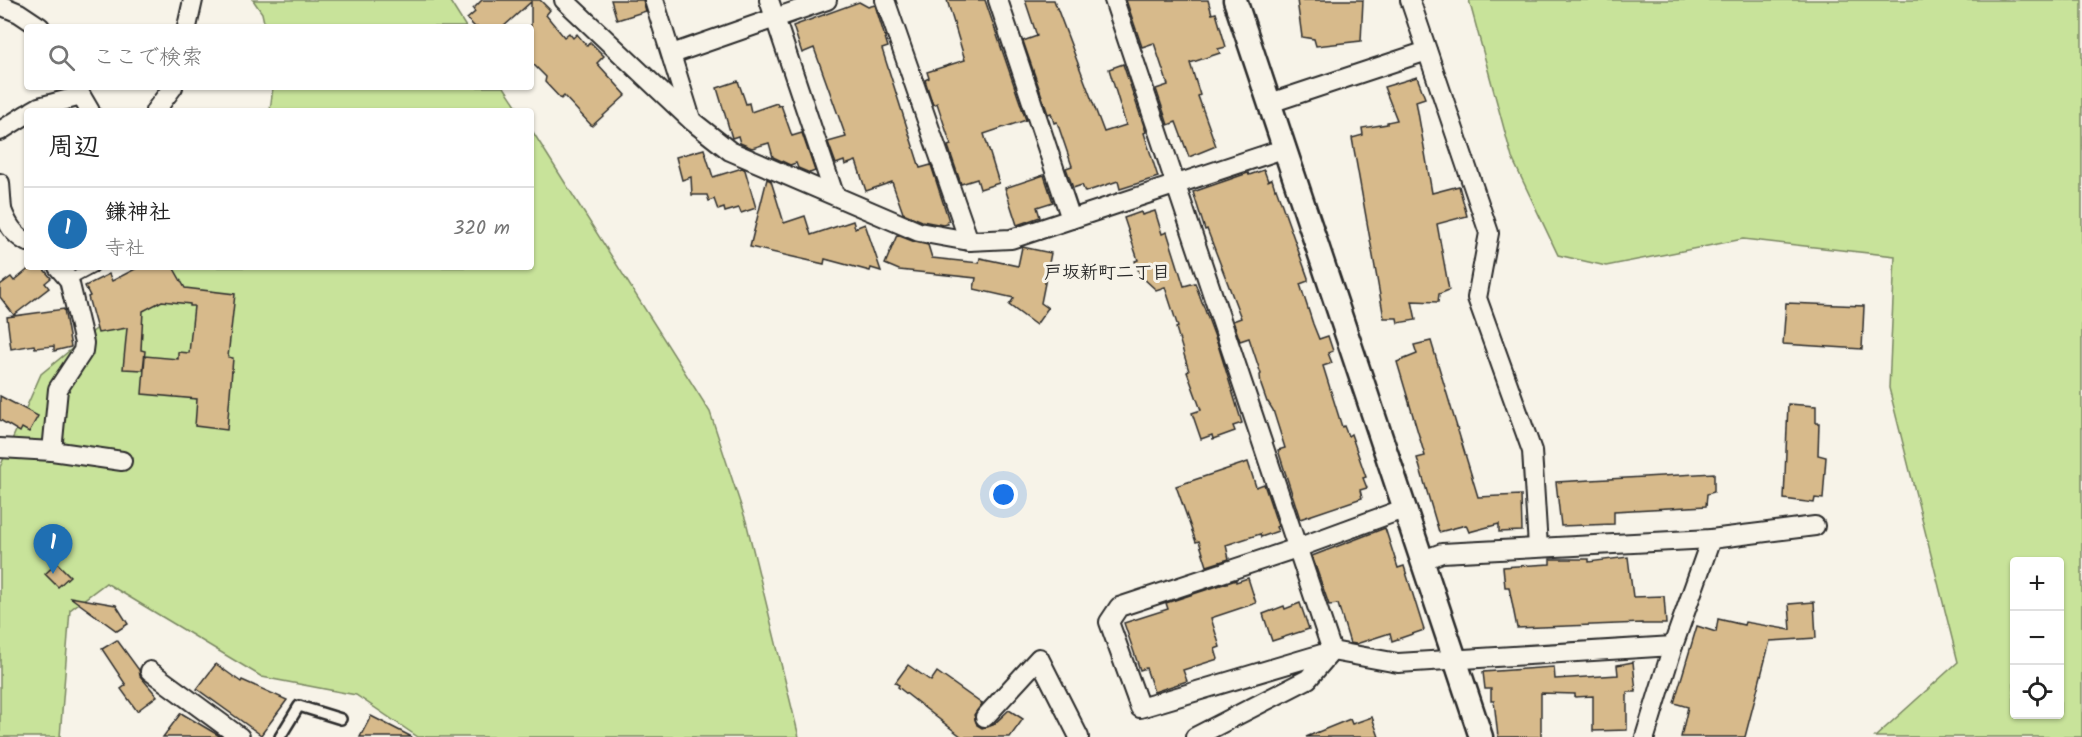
<!DOCTYPE html>
<html lang="ja">
<head>
<meta charset="utf-8">
<style>
  body { margin:0; font-family:Kalam,"Klee One",sans-serif; background:#f6f6f6; color:#222 }
  .controls { position:absolute; right:18px; bottom:18px; display:grid; overflow:hidden; border-radius:6px; box-shadow:0 2px 4px #0004 }
  .controls button { width:54px; height:54px; display:grid; place-items:center; padding:0; border:0; border-bottom:2px solid #e0e0e0; background:#fff; color:#222; font:30px sans-serif }
  .you { position:absolute; left:1004px; top:495px; width:21px; height:21px; margin:-15px; border:4px solid #fff; border-radius:50%; background:#1a73e8; box-shadow:0 0 0 9px #1a73e833 }
  .badge { display:grid; place-items:center; width:39px; height:39px; border-radius:50%; background:#1f6fb2; color:#fff; font-size:20px; font-weight:700 }
  .pin { position:absolute; translate:-50% -50px; filter:drop-shadow(0 2px 3px #0008) }
  .pin::after { content:''; position:absolute; top:32px; width:21px; height:18px; background:inherit; clip-path:polygon(0 0,100% 0,50% 100%) }
  .list { margin:0; padding:0; list-style:none }
  h2 { display:flex; justify-content:space-between; align-items:center; height:78px; margin:0; padding:0 24px; font-size:26px }
  h2 small { font-size:20px; font-weight:400; color:#767676 }
  .list li { display:grid; grid-template-columns:39px 1fr auto; gap:18px; align-items:center; box-sizing:border-box; height:84px; padding:0 24px; border-top:2px solid #e0e0e0 }
  .list b { display:block; font-size:22px; white-space:nowrap }
  .list p { margin:0; font-size:20px; white-space:nowrap; color:#767676 }
  .list em { font-size:20px; font-style:normal; color:#767676 }
  .icon { flex:none; width:33px; height:33px; fill:none; stroke:currentColor; stroke-width:2; stroke-linecap:round; stroke-linejoin:round }
  .map { position:relative; flex:none; width:2082px; height:737px; overflow:hidden }
  .search { position:absolute; background:#fff; box-shadow:0 2px 4px #0004; left:24px; top:24px; width:510px; height:66px; display:flex; align-items:center; gap:15px; box-sizing:border-box; padding:0 21px; border-radius:6px; color:#767676; font-size:22px }
  .panel { position:absolute; background:#fff; box-shadow:0 2px 4px #0004; left:24px; top:108px; width:510px; height:162px; border-radius:6px }
  .map>svg:first-child { display:block }
  .green { fill:#c8e39a; stroke:#7a8762; stroke-width:1.5; fill-rule:evenodd }
  .building { fill:#d7ba8b; stroke:#2b2b2b; stroke-width:1.5 }
  .lines { fill:none; stroke-linecap:round; stroke-linejoin:round }
  .service-casing { stroke:#2b2b2b; stroke-width:14 }
  .minor-casing { stroke:#2b2b2b; stroke-width:22 }
  .tertiary-casing { stroke:#2b2b2b; stroke-width:27 }
  .service { stroke:#f7f3e8; stroke-width:9 }
  .minor { stroke:#f7f3e8; stroke-width:18 }
  .tertiary { stroke:#f7f3e8; stroke-width:22 }
  .labels { text-anchor:middle; stroke-width:6; stroke-linejoin:round; paint-order:stroke }
  .neighbourhood-label { font-size:18px; font-weight:bold; fill:#2b2b2b; stroke:#f7f3e8 }
</style>
</head>
<body>
<div class="map">
<svg width="2082" height="737" viewBox="0 0 2082 737">
  <rect width="100%" height="100%" fill="#f7f3e8"/>
  <filter id="ink" filterUnits="userSpaceOnUse"><feTurbulence type="fractalNoise" baseFrequency=".0167" numOctaves="2"/><feDisplacementMap in="SourceGraphic" scale="12" xChannelSelector="R" yChannelSelector="G"/><feConvolveMatrix kernelMatrix="1 2 1 2 8 2 1 2 1" color-interpolation-filters="sRGB"/></filter>
  <g filter="url(#ink)">
    <g class="green">
      <path d="M253,0H449L466,27H265L262,13Z"/>
      <path d="M1469,0H2082V737H1875L1958,662L1889,388L1895,256L1743,239L1606,266L1558,255L1512,158ZM2014,562H2060V714H2014Z"/>
      <path d="M273,87H504L520,111H270Z"/>
      <path d="M531,129L710,412L746,521L799,737H418L356,695L262,677L106,583L70,610L60,737H0V467L41,374L172,267H531Z"/>
    </g>
    <g class="building">
      <path d="M482,0H540L550,10L546,15L564,37L569,33L573,38L577,34L587,46L590,42L604,56L597,63L626,95L592,126L564,96L561,99L545,82L546,77L531,62V2L503,27H475L467,19L475,12L473,9Z"/>
      <path d="M611,0H643L646,11L617,20Z"/>
      <path d="M947,0H985L1026,120L984,134L999,183L980,189L977,179L961,184L948,146L951,145L937,103L933,105L925,80L929,78L927,72L965,60Z"/>
      <path d="M1025,0H1054L1104,132L1126,125L1109,69L1123,64L1146,132L1144,133L1158,177L1120,189L1118,181L1085,192L1082,185L1073,188L1066,168L1072,166L1057,122L1054,123L1051,113L1048,114L1023,41L1037,36Z"/>
      <path d="M1126,0H1208L1212,14L1216,13L1226,47L1218,49L1220,53L1190,63L1200,95L1198,96L1216,146L1189,157L1176,122L1168,125L1156,89L1168,85L1154,43L1142,47Z"/>
      <path d="M1297,0H1363L1361,41L1316,46L1314,39L1302,37Z"/>
      <path d="M859,2L868,7L875,5L888,47L882,49L920,168L931,165L949,221H947L948,224L943,225L922,221L903,213L892,182L866,191L856,161L845,165L844,161L836,164L828,142L846,137L814,48L802,53L793,26Z"/>
      <path d="M1417,77L1425,98L1416,101L1432,193L1459,186L1467,216L1437,224L1449,290L1439,294L1438,302L1412,301L1416,320L1398,323L1397,318H1384L1352,138L1363,135L1362,128L1387,124V122L1397,120L1384,87Z"/>
      <path d="M738,81L744,98L746,104L749,103L751,112L777,103L778,106L781,105L792,136L802,133L815,171L810,173L798,168L796,163L790,165L773,157L769,143L752,148L740,143L738,136L732,138L717,88Z"/>
      <path d="M704,149L713,177L742,168L745,170L756,208L741,213L739,208L725,212L724,208L718,210L714,199L709,201L707,195H692L691,177L682,180L676,157Z"/>
      <path d="M1264,170L1268,181L1272,179L1275,189L1276,188L1308,278V281L1300,284L1313,324L1319,339L1328,336L1333,351L1328,353L1332,363L1323,366L1342,427L1344,426L1348,436L1351,434L1366,477L1363,478L1367,488L1360,490L1362,498L1300,519L1278,450L1285,448L1273,410L1268,402H1267L1261,385L1260,375L1261,374L1249,338L1240,341L1233,321L1241,318L1207,229L1205,230L1193,192L1248,173L1249,175Z"/>
      <path d="M1044,175L1053,202L1037,207L1040,217L1017,225L1005,188Z"/>
      <path d="M767,179L771,181L784,223L805,216L811,235L853,221L855,228L865,224L881,271L871,268L870,271L825,259L824,264L750,247Z"/>
      <path d="M1155,211L1162,234L1167,232L1184,286L1195,283L1219,348L1242,423L1233,426L1235,431L1213,439L1212,435L1201,439L1192,413L1201,410L1187,372L1189,371L1176,328L1178,327L1165,287L1156,290L1140,275L1135,261L1138,260L1124,218L1141,212L1142,215Z"/>
      <path d="M897,235L915,242L928,245L932,258L979,263L980,258L1018,266L1022,247L1051,253L1041,303L1048,308L1036,325L1009,305L1014,298L974,289L976,278L899,270L885,264Z"/>
      <path d="M31,267H42L51,278L45,283L49,288L14,315L0,297V285L11,277L14,281Z"/>
      <path d="M139,267H173L185,288L235,294L228,357L233,358L227,430L195,426L197,399L142,394L145,356L178,359V352L189,353L194,306H190V304L162,301L143,311L141,350L145,351L143,370L123,369L127,328L98,333L88,297L90,296L85,286L109,274L112,281Z"/>
      <path d="M1786,303L1864,306L1862,349L1783,344Z"/>
      <path d="M64,309L71,347L54,351V346L35,348L34,345L11,349L7,317Z"/>
      <path d="M1431,341L1478,497L1521,495L1522,531L1499,532V524L1469,532L1466,525L1439,532L1417,458L1425,456L1397,362L1417,354L1414,345Z"/>
      <path d="M0,396L38,416L29,432L22,428L20,432L0,420Z"/>
      <path d="M1788,404L1816,406V423H1819L1818,455L1826,457L1823,499L1815,498L1814,503L1784,499Z"/>
      <path d="M1248,462L1256,487L1264,484L1278,526L1276,527L1278,531L1261,537L1260,534L1226,545L1229,559L1207,566L1199,541L1196,542L1176,486Z"/>
      <path d="M1714,473V492L1707,494L1706,506L1614,511V524L1561,526L1556,482Z"/>
      <path d="M1385,528L1398,568L1404,566L1424,630L1392,641L1390,633L1356,644L1350,643L1338,604L1329,605L1312,556Z"/>
      <path d="M1628,557L1633,597L1664,596L1666,624H1642V623L1517,628L1509,587H1505L1503,567L1550,564V559H1589V562Z"/>
      <path d="M57,563L70,576L58,587L45,574Z"/>
      <path d="M1248,578L1256,603L1211,618L1220,647L1215,649L1218,659L1183,670L1187,681L1154,692L1146,668L1140,670L1124,623L1168,609L1166,603L1236,580V582Z"/>
      <path d="M70,597L116,605L128,624L117,631Z"/>
      <path d="M1814,602L1816,638L1770,641L1745,737H1681L1688,707L1674,703L1697,626L1716,632L1718,619L1744,625L1745,622L1791,630L1789,604Z"/>
      <path d="M1300,603L1309,629L1272,641L1263,614L1284,606L1285,609Z"/>
      <path d="M117,640L139,670L140,676L157,696L137,711L121,689L126,685L102,649Z"/>
      <path d="M1633,662L1636,692H1627V730L1593,731V696L1575,697V694L1541,693V737H1498L1494,701H1491V689H1485L1483,672L1554,667L1555,679L1618,675L1617,665Z"/>
      <path d="M216,664L241,682L242,680L287,700L261,735L197,689Z"/>
      <path d="M908,665L931,681L937,672L982,704L974,715L977,725L982,728L993,725L1009,710L1023,719L1010,737H962L898,687L899,685L895,683Z"/>
      <path d="M181,713L218,735L221,737H163Z"/>
      <path d="M371,716L412,737H360Z"/>
      <path d="M1372,717L1379,737H1306L1350,719L1352,724Z"/>
    </g>
    <g class="lines">
      <defs>
        <g id="service">
          <path d="M69,280L93,267"/>
          <path d="M280,737L299,706L341,719"/>
        </g>
        <g id="minor">
          <path d="M564,0L692,121L730,151L919,232L969,241L1011,239L1286,148"/>
          <path d="M654,0L691,119"/>
          <path d="M769,0L834,194"/>
          <path d="M885,0L969,241"/>
          <path d="M998,0L1071,219"/>
          <path d="M1114,0L1332,651L1398,663L1673,646"/>
          <path d="M1410,0L1489,233L1477,298L1532,451L1538,547"/>
          <path d="M0,5L19,13L40,27"/>
          <path d="M187,27L193,0"/>
          <path d="M672,54L827,0"/>
          <path d="M76,87L90,111"/>
          <path d="M1270,103L1427,51"/>
          <path d="M32,111L39,107L81,96"/>
          <path d="M155,111L173,87"/>
          <path d="M0,131L27,114"/>
          <path d="M0,183L2,210H0"/>
          <path d="M2,210C8,225 13,234 27,242"/>
          <path d="M0,448L52,451L122,461"/>
          <path d="M52,451L58,389L83,351L84,343L69,280L58,267"/>
          <path d="M1423,560L1442,553L1711,539L1815,526"/>
          <path d="M150,671L240,737"/>
          <path d="M985,717L1039,658L1079,737"/>
          <path d="M1195,737L1308,679L1332,651L1140,708L1109,622L1119,607L1297,548L1406,508"/>
          <path d="M1645,737L1673,646L1711,539"/>
        </g>
        <path id="tertiary" d="M1235,0L1481,737"/>
      </defs>
      <use href="#service" class="service-casing"/>
      <use href="#minor" class="minor-casing"/>
      <use href="#tertiary" class="tertiary-casing"/>
      <use href="#service" class="service"/>
      <use href="#minor" class="minor"/>
      <use href="#tertiary" class="tertiary"/>
    </g>
  </g>
  <g class="labels">
    <g class="neighbourhood-label">
      <text x="1107" y="278">戸坂新町二丁目</text>
    </g>
  </g>
</svg>
<div class="controls">
<button>+</button>
<button>−</button>
<button><svg class="icon" aria-label="locate" viewBox="0 0 24 24"><circle cx="12" cy="12" r="6"/><path d="M12 2v4M12 18v4M2 12h4M18 12h4"/></svg></button>
</div>
<div class="you"></div>
<div class="pin badge" style="left:53px;top:574px">1</div>
<div class="search"><svg class="icon" aria-label="search" viewBox="0 0 24 24"><circle cx="10" cy="10" r="6"/><path d="M15 15l6 6"/></svg>ここで検索</div>
<section class="panel">
<h2>周辺<small></small></h2>
<ul class="list">
<li><span class="badge">1</span><div><b>鎌神社</b><p>寺社</p></div><em>320 m</em></li>
</ul>
</section>
</div>
</body>
</html>
